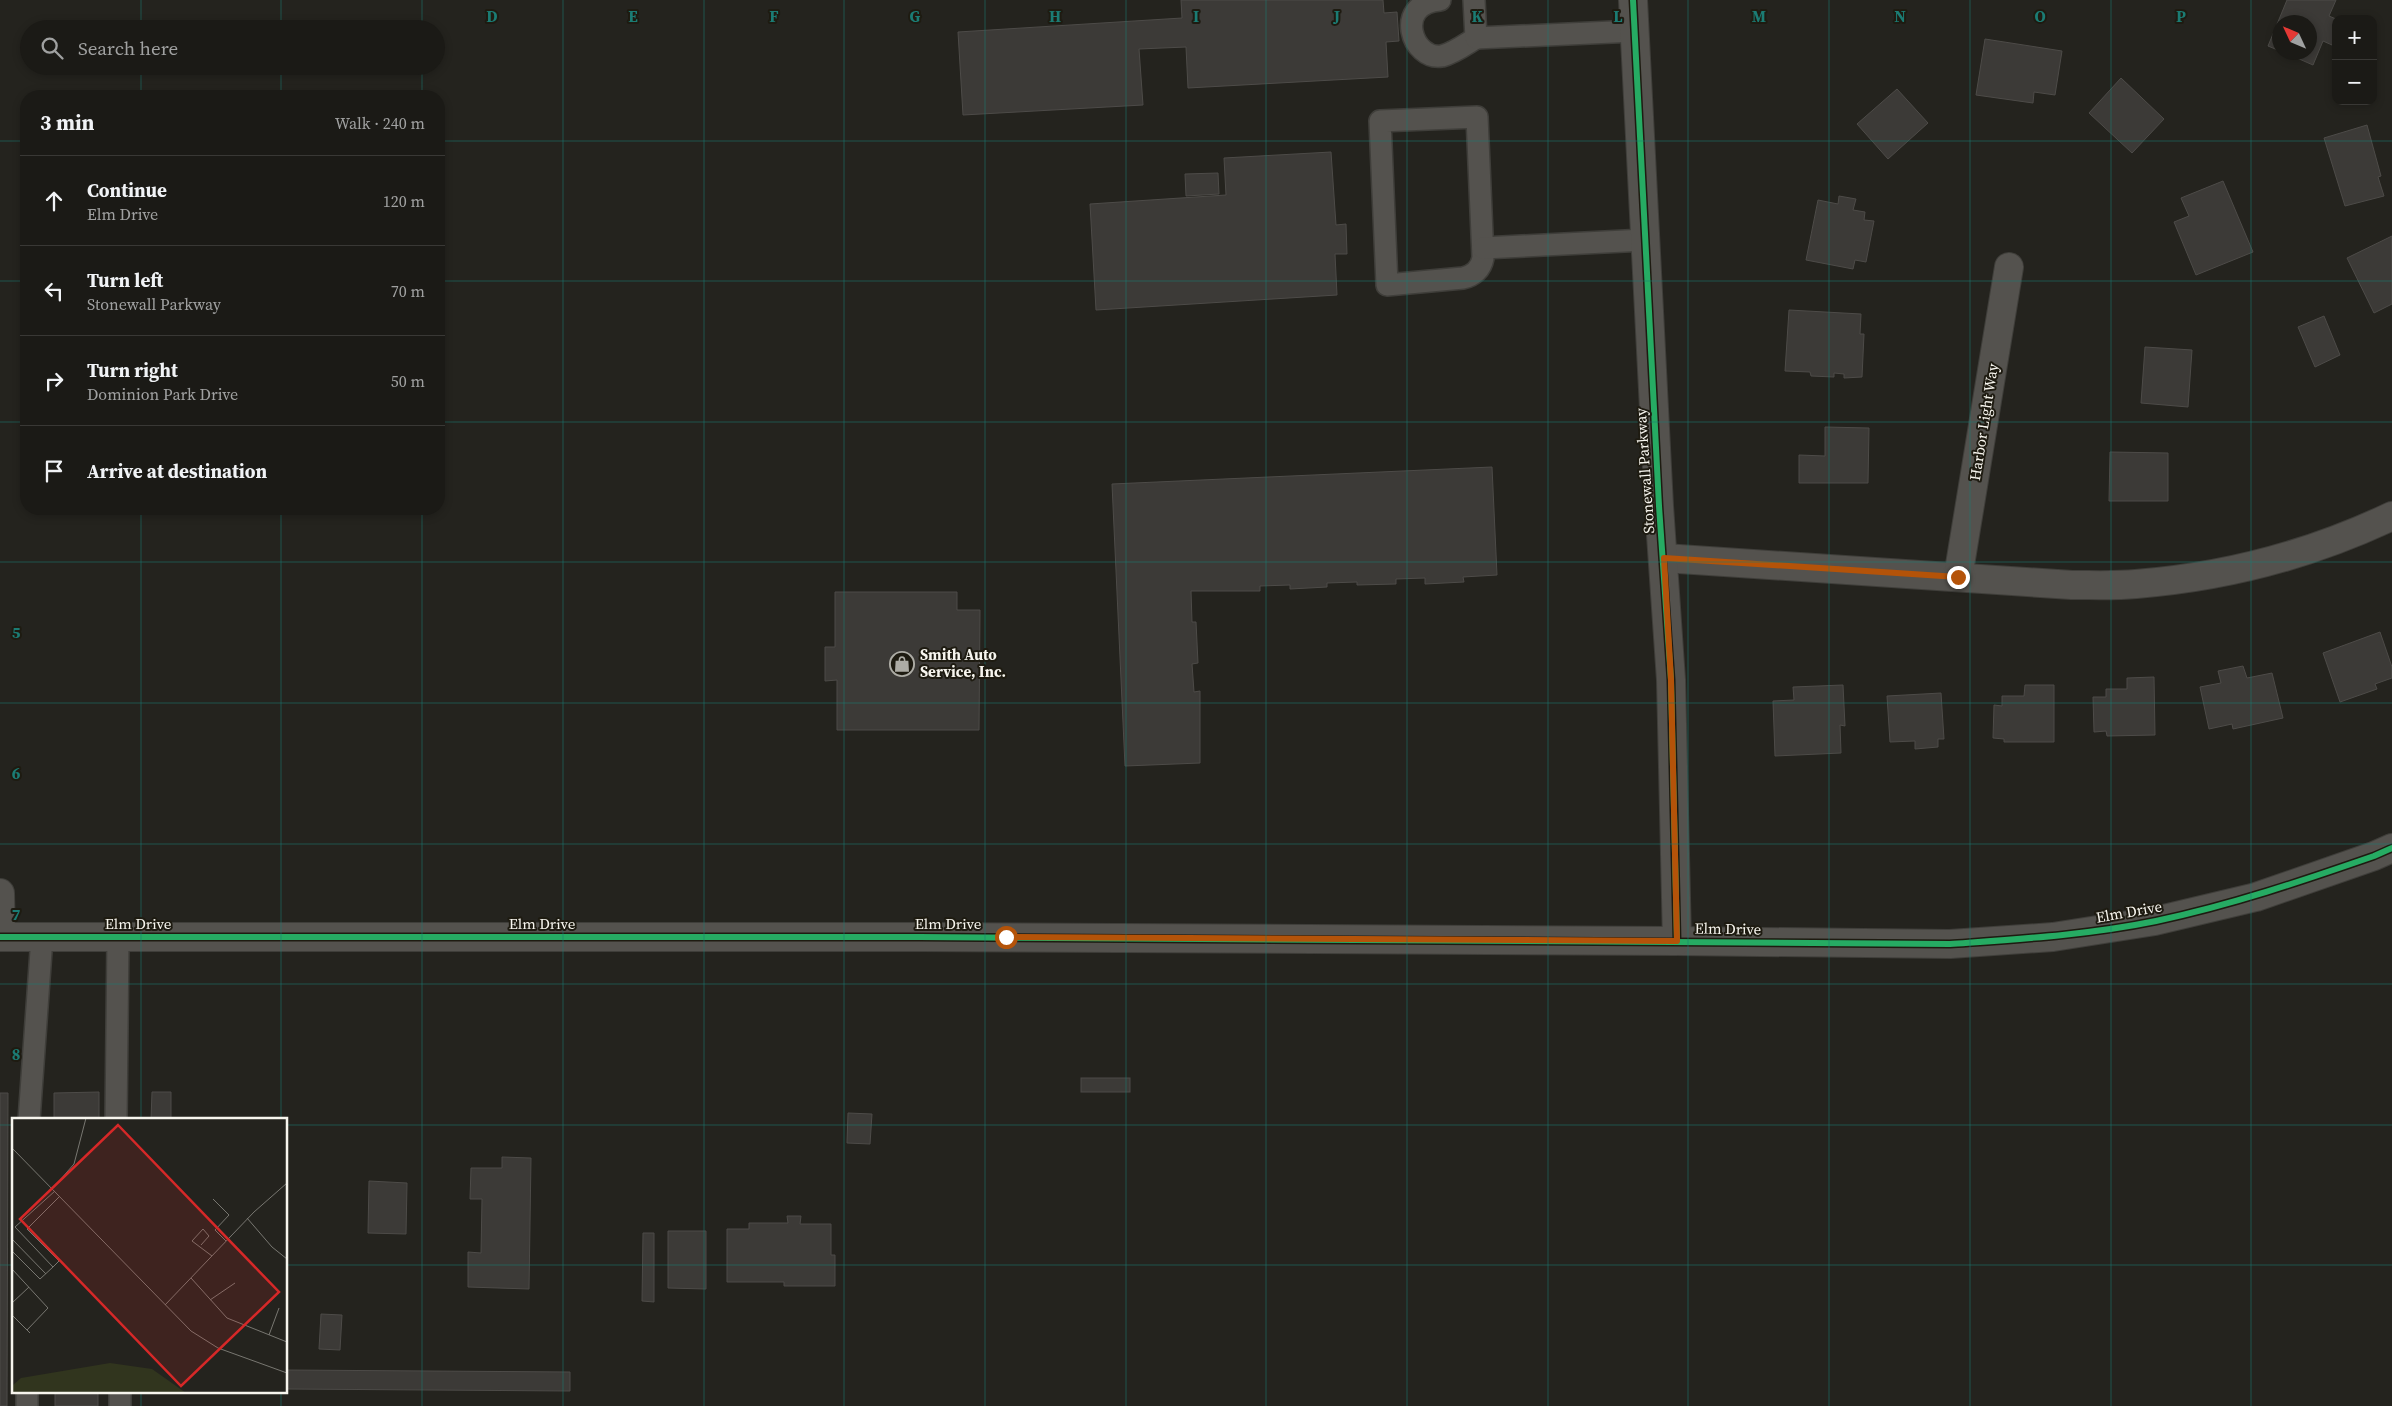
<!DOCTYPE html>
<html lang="en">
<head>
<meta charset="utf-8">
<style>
  body { margin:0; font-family:"Source Serif 4",serif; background:#24231f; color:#f1f3f6 }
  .controls { position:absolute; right:15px; top:15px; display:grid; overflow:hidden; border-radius:10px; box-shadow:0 2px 8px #0003 }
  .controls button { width:45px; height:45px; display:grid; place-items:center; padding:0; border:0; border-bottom:1px solid #393835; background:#1b1a16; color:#f1f3f6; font:25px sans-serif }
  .compass { position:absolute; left:2272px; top:15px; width:45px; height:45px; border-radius:50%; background:#1b1a16; box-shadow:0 2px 8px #0003; rotate:314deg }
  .stop { position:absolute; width:15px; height:15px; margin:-11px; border:4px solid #b45309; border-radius:50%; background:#fff }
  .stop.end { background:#b45309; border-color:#fff; box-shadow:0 1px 5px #0008 }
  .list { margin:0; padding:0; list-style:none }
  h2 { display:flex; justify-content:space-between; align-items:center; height:65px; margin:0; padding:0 20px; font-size:21px }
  h2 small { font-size:16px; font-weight:400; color:#a0a1a1 }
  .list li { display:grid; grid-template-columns:32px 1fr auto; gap:15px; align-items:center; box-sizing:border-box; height:90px; padding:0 20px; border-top:1px solid #393835 }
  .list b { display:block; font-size:19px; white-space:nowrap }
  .list p { margin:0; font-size:16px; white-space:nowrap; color:#a0a1a1 }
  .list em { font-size:16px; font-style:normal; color:#a0a1a1 }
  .icon { flex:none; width:28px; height:28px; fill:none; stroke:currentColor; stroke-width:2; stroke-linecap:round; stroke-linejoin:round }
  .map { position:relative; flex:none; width:2392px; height:1406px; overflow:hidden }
  .search { position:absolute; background:#1b1a16; box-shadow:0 2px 8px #0003; left:20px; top:20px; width:425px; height:55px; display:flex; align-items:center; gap:12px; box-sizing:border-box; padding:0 18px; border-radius:28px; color:#a0a1a1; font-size:19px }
  .panel { position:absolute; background:#1b1a16; box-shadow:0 2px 8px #0003; left:20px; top:90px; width:425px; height:425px; border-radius:20px }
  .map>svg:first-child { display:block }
  .building { fill:#3c3a37; stroke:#4d4b48 }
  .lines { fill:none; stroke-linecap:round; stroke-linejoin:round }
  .service-casing { stroke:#3f3e3a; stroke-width:24 }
  .minor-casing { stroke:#3f3e3a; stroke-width:30 }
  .tertiary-casing { stroke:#3f3e3a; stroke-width:30 }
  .service { stroke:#54524e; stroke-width:21 }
  .minor { stroke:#54524e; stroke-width:28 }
  .tertiary { stroke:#54524e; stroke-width:28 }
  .cycleway-casing { stroke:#1e1b11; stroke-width:9 }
  .cycleway { stroke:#26ab63; stroke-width:6 }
  .route { stroke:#b45309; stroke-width:6 }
  .grid { fill:none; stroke:#1b7c74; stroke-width:1; stroke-opacity:0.55 }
  .labels { text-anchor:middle; stroke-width:4; stroke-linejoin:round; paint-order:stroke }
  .street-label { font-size:15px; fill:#f7f5ee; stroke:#1e1b11 }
  .poi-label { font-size:15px; font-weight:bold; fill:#f7f5ee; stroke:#1e1b11; text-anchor:start }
  .inset-road { fill:none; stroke:#787771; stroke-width:1 }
  .view { fill:#d62828; fill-opacity:0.15; stroke:#d62828; stroke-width:2.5 }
  .inset-edge { fill:none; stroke:#f7f5ee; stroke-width:2.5 }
  .grid-label { font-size:16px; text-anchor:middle; font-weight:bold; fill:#1b7c74; stroke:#1e1b11; stroke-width:4; stroke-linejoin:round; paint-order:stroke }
</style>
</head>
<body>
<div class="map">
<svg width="2392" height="1406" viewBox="0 0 2392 1406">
  <rect width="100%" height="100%" fill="#24231e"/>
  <g class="building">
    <path d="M1181,0H1383L1384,13L1397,12L1399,41L1386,42L1388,77L1188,88L1186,47L1139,49L1143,105L963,115L958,32L1182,18Z"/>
    <path d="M2287,0H2336L2329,16L2336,19V35L2332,45L2323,41L2313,65L2283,52H2310V22H2280V51L2268,46Z"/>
    <path d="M1985,39L2062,51L2055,95L2034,92L2033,103L1976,95Z"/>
    <path d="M2121,78L2164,119L2132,153L2089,113Z"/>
    <path d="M1897,89L1928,123L1888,159L1857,124Z"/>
    <path d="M2367,125L2381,176L2378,177L2384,196L2345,206L2324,138Z"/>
    <path d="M1331,152L1336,225L1346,224L1347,254H1335L1337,295L1096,310L1090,204L1226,195L1224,158Z"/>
    <path d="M1218,173L1219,194L1186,196L1185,174Z"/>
    <path d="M2223,181L2253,252L2196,275L2174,222L2189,216L2181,198Z"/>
    <path d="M1839,196L1856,199L1853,210L1865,212L1864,220L1874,221L1866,262L1855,260L1853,269L1806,260L1818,200L1838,204Z"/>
    <path d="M2392,236V304L2374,313L2347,258Z"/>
    <path d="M1789,310L1861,314L1860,334H1864L1862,377L1844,378V374L1834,373V377L1811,376L1810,372L1785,371Z"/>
    <path d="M2324,316L2340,355L2315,367L2298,327Z"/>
    <path d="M2145,347L2192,350L2188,407L2141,403Z"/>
    <path d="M1825,427L1869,428L1868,483H1799V455L1825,456Z"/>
    <path d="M2110,452L2168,453V501H2109Z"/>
    <path d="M1492,467L1497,575L1463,577L1464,582L1425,584V578L1396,579V584L1357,585V582L1327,583V587L1290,589V585L1260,586V591H1191L1192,622H1196L1198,663L1192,664L1194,692L1200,691V763L1125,766L1112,484Z"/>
    <path d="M835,592H957V610H980L979,730H837V680L825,681V647H835Z"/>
    <path d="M2380,632L2392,667V678L2375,684L2377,689L2340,702L2323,653Z"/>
    <path d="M2243,666L2247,678L2272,673L2283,718L2233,729L2232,724L2209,729L2200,687L2221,683L2218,671Z"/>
    <path d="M2154,677L2155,735L2107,736L2106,731L2094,732L2093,697H2106V689H2127V678Z"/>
    <path d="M1843,685L1845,726L1840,725L1841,753L1775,756L1773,701L1794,700L1793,687Z"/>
    <path d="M2025,685H2054V742H2004V739L1993,738L1994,705L2002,706V696H2024Z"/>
    <path d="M1941,693L1944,739H1938V747L1915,749V741L1890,742L1887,696Z"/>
    <rect x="1081" y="1078" width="49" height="14"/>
    <path d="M99,1092V1120H54V1093Z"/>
    <path d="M152,1092H171V1120H151Z"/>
    <path d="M0,1093H8L7,1406H0Z"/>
    <path d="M848,1113L872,1114L870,1144L847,1143Z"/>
    <path d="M502,1157L531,1158L529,1289L468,1287V1252L481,1253L482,1199H470L471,1168H502Z"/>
    <path d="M369,1181L407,1183L406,1234L368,1233Z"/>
    <path d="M787,1216H801L800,1224H831V1255H835V1286H784V1282H727V1229H749V1223H788Z"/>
    <path d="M668,1231H706V1289L668,1288Z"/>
    <path d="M643,1233H654V1302L642,1301Z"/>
    <path d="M321,1314L342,1315L340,1350L319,1349Z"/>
    <path d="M286,1370L570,1372V1391L286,1389Z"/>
    <rect x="55" y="1392" width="43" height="14"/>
  </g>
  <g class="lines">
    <defs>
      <g id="service">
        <path d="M1440,0C1393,4 1412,61 1442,56C1454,53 1466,44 1476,38"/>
        <path d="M1474,0L1476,38L1635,31"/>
        <path d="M1477,117L1483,258C1481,269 1473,276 1463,278L1387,285L1380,121Z"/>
        <path d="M1483,248L1645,240"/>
        <path d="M29,1120L42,937"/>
        <path d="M116,1120L118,937"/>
        <path d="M27,1392V1406"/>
        <path d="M120,1392V1406"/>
      </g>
      <g id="minor">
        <path d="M1664,558L2072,585C2093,585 2115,586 2136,584C2225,577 2312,554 2392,516"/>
        <path d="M1958,577L2009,267"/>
        <path d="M0,893L1,937"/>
        <path d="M1677,941L1950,944L2053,937L2155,921L2256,897L2374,856L2392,848"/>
      </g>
      <path id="tertiary" d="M0,937H919L1677,941L1671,680L1659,506L1633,0"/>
    </defs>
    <use href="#service" class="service-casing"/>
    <use href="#minor" class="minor-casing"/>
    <use href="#tertiary" class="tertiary-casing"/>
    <use href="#service" class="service"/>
    <use href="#minor" class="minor"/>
    <use href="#tertiary" class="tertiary"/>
    <defs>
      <g id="cycleway">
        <path d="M1633,0L1659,506L1671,680L1677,941"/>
        <path d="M0,937H919L1950,944C2019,939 2088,935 2156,921C2231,905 2302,881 2374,856L2392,848"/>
      </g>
    </defs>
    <use href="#cycleway" class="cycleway-casing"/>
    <use href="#cycleway" class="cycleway"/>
  </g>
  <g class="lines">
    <path class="route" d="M1006,937L1677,941L1671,680L1664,558L1958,577"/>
  </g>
  <path class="grid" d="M141,0V29M281,0V29M422,0V29M563,0V1406M704,0V1406M844,0V1406M985,0V1406M1126,0V1406M1266,0V1406M1407,0V1406M1548,0V1406M1688,0V1406M1829,0V1406M1970,0V1406M2111,0V1406M2251,0V1406M141,66V96M281,66V96M422,66V96M0,141H26M439,141H2392M0,281H26M439,281H2392M0,422H26M439,422H2392M141,509V1120M281,509V1120M422,509V1406M0,562H2392M0,703H2392M0,844H2392M0,984H2392M0,1125H14M286,1125H2392M0,1265H14M286,1265H2392M141,1392V1406M281,1392V1406"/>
  <defs>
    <symbol id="shop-ring" viewBox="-11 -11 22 22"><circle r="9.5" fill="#1e1b11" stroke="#adaca5" stroke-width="1.5"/><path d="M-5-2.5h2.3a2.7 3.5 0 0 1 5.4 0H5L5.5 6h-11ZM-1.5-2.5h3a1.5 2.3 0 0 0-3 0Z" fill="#adaca5"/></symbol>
  </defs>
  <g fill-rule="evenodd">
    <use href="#shop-ring" x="888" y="650" width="28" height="28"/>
  </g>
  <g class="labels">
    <g class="street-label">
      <text transform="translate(1984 422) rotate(-81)" y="5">Harbor Light Way</text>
      <text transform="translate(1645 471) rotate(-94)" y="5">Stonewall Parkway</text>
      <text transform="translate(2129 912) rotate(-10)" y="5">Elm Drive</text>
      <text x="138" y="929">Elm Drive</text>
      <text x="542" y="929">Elm Drive</text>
      <text x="948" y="929">Elm Drive</text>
      <text transform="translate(1728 929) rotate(1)" y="5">Elm Drive</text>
    </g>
    <g class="poi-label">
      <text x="920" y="660">Smith Auto<tspan x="920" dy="17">Service, Inc.</tspan></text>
    </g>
  </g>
  <g transform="translate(12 1118)">
    <rect width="275" height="275" fill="#24231e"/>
    <path d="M98,245L140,251L174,275H0V268L9,260Z" fill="#31351e"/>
    <path class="inset-road" d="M0,30L179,213L206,230L275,255M41,70L62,46L74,0M43,73L3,109L41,149L47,143L15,111L48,78M201,81L217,97L203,112L214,123M235,100L260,129L275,141M0,121L34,156M189,127L197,118L191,111L180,123L200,138M0,133L28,161L41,149M0,151L36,190L15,212M179,160L215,200L275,224M198,182L223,165M0,185L17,169M153,187L242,94L275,65M0,197L18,215M257,217L267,190"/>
    <path class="view" d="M106,7L267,174L169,268L8,101Z"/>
    <rect width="275" height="275" class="inset-edge"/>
  </g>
  <g class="grid-label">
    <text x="492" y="22">D</text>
    <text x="633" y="22">E</text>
    <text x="774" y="22">F</text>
    <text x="915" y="22">G</text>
    <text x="1055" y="22">H</text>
    <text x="1196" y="22">I</text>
    <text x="1337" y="22">J</text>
    <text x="1477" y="22">K</text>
    <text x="1618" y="22">L</text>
    <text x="1759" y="22">M</text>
    <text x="1900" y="22">N</text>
    <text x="2040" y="22">O</text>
    <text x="2181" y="22">P</text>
    <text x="16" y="638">5</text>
    <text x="16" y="779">6</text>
    <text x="16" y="920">7</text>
    <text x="16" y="1060">8</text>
  </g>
</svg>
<div class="controls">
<button>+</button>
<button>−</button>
</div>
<svg class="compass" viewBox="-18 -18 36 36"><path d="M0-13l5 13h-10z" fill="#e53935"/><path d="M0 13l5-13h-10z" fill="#a0a1a1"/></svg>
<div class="stop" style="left:1006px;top:937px"></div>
<div class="stop end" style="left:1958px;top:577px"></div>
<div class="search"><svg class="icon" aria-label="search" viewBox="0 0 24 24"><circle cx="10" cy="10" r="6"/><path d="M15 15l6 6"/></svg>Search here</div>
<section class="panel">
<h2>3 min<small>Walk · 240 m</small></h2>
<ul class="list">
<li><svg class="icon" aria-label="ahead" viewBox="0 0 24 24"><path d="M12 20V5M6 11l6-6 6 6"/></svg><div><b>Continue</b><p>Elm Drive</p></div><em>120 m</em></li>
<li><svg class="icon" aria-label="left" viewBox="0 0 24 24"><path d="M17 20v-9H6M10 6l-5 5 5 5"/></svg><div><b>Turn left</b><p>Stonewall Parkway</p></div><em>70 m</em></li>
<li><svg class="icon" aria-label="right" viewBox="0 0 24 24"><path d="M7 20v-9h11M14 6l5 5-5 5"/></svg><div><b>Turn right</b><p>Dominion Park Drive</p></div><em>50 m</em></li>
<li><svg class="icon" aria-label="arrive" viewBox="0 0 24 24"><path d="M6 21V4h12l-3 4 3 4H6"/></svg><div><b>Arrive at destination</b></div></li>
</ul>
</section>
</div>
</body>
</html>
